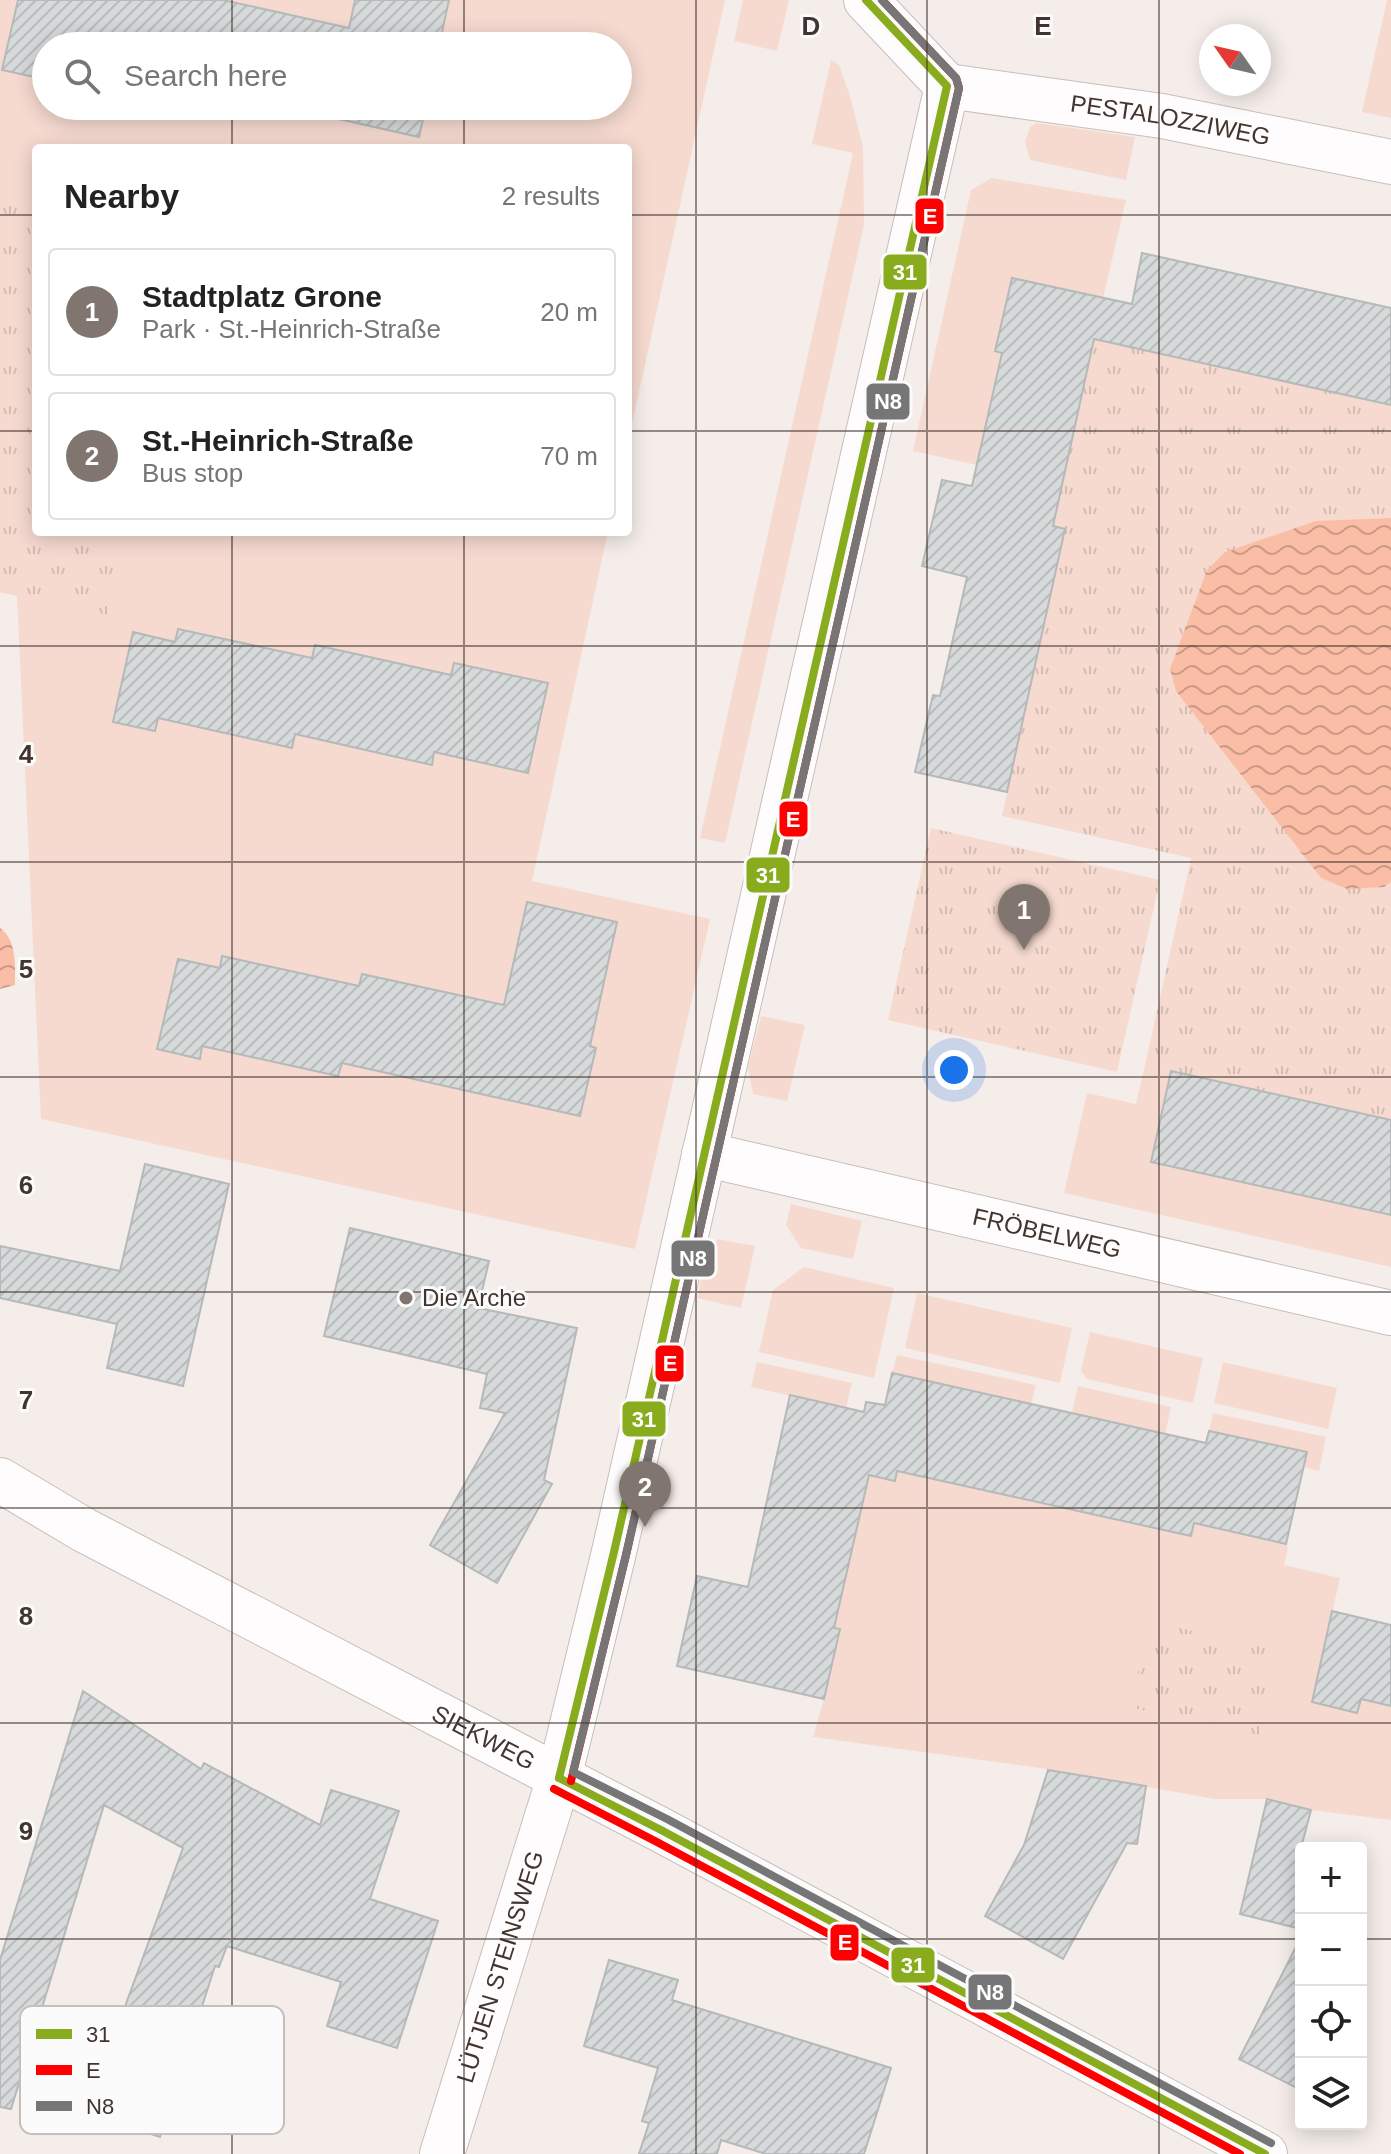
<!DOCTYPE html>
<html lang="en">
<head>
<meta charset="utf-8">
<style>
  body { margin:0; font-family:Helvetica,sans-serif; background:#f6f6f6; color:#222 }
  .controls { position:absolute; right:24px; bottom:24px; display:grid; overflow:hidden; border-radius:8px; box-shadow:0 4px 20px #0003 }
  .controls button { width:72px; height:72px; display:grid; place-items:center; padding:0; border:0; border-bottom:2px solid #e0e0e0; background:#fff; color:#222; font:40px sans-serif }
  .compass { position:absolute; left:1199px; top:24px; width:72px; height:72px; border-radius:50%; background:#fff; box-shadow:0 4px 20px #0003; rotate:304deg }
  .you { position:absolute; left:954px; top:1070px; width:28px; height:28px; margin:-20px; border:6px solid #fff; border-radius:50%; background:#1a73e8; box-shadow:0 0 0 12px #1a73e833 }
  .badge { display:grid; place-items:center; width:52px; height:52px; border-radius:50%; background:#817570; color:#fff; font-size:26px; font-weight:700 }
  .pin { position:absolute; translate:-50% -66px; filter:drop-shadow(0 2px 4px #0008) }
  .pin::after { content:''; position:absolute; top:42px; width:28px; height:24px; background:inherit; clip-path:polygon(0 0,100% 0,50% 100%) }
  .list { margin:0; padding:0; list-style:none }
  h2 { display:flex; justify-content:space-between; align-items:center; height:104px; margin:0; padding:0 32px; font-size:34px }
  h2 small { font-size:26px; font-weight:400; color:#767676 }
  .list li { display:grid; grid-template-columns:52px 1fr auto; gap:24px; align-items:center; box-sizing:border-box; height:128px; margin:0 16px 16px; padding:0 16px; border:2px solid #e0e0e0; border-radius:8px }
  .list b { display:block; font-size:30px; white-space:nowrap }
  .list p { margin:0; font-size:26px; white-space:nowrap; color:#767676 }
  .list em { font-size:26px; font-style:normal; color:#767676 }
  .icon { flex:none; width:44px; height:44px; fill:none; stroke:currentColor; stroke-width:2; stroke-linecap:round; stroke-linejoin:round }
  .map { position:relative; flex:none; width:1391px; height:2154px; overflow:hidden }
  .search { position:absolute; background:#fff; box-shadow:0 4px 20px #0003; left:32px; top:32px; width:600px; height:88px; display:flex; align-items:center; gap:20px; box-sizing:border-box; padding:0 28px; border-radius:44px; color:#767676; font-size:30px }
  .panel { position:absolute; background:#fff; box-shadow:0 4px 20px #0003; left:32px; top:144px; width:600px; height:392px; border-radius:8px }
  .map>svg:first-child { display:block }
  .grass { fill:#f6dad0; fill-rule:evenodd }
  .park { fill:url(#park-tufts) }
  .water { fill:url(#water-waves) }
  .building { fill:url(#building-hatch); stroke:#b5b9ba; stroke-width:2 }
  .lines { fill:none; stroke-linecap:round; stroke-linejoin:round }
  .minor-casing { stroke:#c8beba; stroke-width:46 }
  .minor { stroke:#fefcfc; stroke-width:44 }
  .bus-1-casing { stroke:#fbfbfb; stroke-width:14 }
  .bus-2-casing { stroke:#fbfbfb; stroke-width:14 }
  .bus-3-casing { stroke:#fbfbfb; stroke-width:14 }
  .bus-1 { stroke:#88ac1d; stroke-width:8 }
  .bus-2 { stroke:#f00; stroke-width:8 }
  .bus-3 { stroke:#767676; stroke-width:8 }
  .grid { fill:none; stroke:#42342e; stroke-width:2; stroke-opacity:0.55 }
  .poi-dot { fill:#817570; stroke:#fbfbfb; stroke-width:3 }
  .labels { text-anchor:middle; stroke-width:6; stroke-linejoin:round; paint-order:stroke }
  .street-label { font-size:24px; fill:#42342e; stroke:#fbfbfb }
  .poi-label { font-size:24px; fill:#42342e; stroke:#fbfbfb; text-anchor:start }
  .key { fill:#fbfbfb; stroke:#c4bfbe; stroke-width:2 }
  .key-label { font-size:22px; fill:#42342e }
  .grid-label { font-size:26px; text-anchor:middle; font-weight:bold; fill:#42342e; stroke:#fbfbfb; stroke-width:6; stroke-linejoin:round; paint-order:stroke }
  .line-badge { stroke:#fbfbfb; stroke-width:3 }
  .badge-label { font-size:22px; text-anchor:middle; font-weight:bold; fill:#fff }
</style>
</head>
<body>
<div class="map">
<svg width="1391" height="2154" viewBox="0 0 1391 2154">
  <defs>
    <pattern id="park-tufts" width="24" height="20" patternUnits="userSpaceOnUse" patternTransform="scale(2)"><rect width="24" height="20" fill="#f6dad0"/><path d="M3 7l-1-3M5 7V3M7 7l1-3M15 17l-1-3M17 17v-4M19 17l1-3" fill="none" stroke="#d4bcb3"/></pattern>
    <pattern id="water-waves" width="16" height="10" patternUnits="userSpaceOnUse" patternTransform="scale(2)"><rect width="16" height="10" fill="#fabda5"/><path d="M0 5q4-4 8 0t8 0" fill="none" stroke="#cc9a87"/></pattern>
    <pattern id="building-hatch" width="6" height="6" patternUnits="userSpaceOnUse" patternTransform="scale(2)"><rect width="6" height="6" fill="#d7dadb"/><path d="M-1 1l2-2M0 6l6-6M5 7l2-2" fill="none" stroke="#babcbc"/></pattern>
  </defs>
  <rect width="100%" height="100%" fill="#f5edea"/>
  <g class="grass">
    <path d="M0,0H725L628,442V148H36V532H608L532,881L710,919L635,1249L41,1119L17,596L0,592ZM46,46H618V106H46Z"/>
    <path d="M743,0H789L777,51L734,41Z"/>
    <path d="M1387,0H1391V118L1362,112Z"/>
    <path d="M831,60L839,65L850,96L863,147L864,225L725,843L700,838L853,153L812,144Z"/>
    <path d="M1037,123L1135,137L1126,180L1030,160L1025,141L1031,126Z"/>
    <path d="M992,178L1126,200L1103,298L1012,278L995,350L1002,353L977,465L913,451L971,190Z"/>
    <path d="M761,1016L805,1025L787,1101L753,1094L748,1067Z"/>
    <path d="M1145,1065L1391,1120V1267L1064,1193L1087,1093L1136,1104Z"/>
    <path d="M791,1204L862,1221L853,1259L801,1248L786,1225Z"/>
    <path d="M717,1239L755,1246L741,1308L697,1298L705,1262Z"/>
    <path d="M804,1267L894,1288L874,1378L759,1352L773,1290Z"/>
    <path d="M917,1293L1072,1328L1060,1383L905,1348Z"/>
    <path d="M1090,1332L1203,1358L1193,1403L1087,1379L1081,1371Z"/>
    <path d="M897,1355L1036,1385L1031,1404L892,1373Z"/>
    <path d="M757,1362L852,1383L846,1408L751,1387Z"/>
    <path d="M1223,1362L1337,1388L1328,1429L1214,1403Z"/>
    <path d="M1078,1386L1171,1407L1165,1434L1072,1413Z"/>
    <path d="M1213,1413L1326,1437L1319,1471L1304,1467L1306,1452L1209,1431Z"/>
    <path d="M897,1471L1190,1536L1194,1523L1286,1544L1288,1548L1284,1565L1340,1578L1312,1702L1357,1712L1361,1699L1391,1706V1820L1311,1810L1267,1799H1215L1040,1768L813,1737L824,1699L840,1630L821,1625L845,1579L869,1475L895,1481Z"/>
  </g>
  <g class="park">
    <path d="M0,200L36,209V532H124L107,615L0,592Z"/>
    <path d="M1094,339L1391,405V1120L1145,1065L1191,858L1002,816L1065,529L1053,526Z"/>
    <path d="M931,828L1160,880L1117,1072L888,1020Z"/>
    <path d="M1150,1621L1278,1651L1258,1738L1130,1707Z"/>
  </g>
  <g class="water">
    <path d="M1391,518V882L1384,887L1347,889L1321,878L1176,691L1170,669L1207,570L1225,552L1316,521Z"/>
    <path d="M0,928C17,940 15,966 15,985L0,989Z"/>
  </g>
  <g class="building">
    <path d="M18,0H223L349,28L355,0H449L439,46H46L44,79L2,70Z"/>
    <path d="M281,106H426L419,137Z"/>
    <path d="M1142,253L1391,308V405L1094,339L1053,526L1065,529L1007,792L915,772L933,695L940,696L967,577L922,566L942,480L972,486L1002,353L995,351L1012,278L1132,304Z"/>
    <path d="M178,629L312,658L315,645L451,675L454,663L548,683L528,773L434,752L432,765L295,734L292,748L158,718L155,731L113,722L133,632L175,642Z"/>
    <path d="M527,902L617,922L590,1046L596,1048L580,1116L342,1063L338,1076L202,1046L200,1059L157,1049L178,959L220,968L222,956L359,986L362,974L504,1005Z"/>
    <path d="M1171,1071L1391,1120V1215L1151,1162Z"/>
    <path d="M145,1164L229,1184L183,1386L107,1368L117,1324L0,1298V1246L120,1271Z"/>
    <path d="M350,1228L489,1261L478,1308L577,1328L544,1480L552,1484L497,1583L430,1545L505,1413L480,1408L487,1374L324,1336Z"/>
    <path d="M892,1373L1206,1443L1209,1431L1307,1452L1286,1544L1194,1523L1191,1536L897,1471L895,1481L869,1475L834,1628L840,1629L824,1699L677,1666L697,1576L748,1587L790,1395L864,1412L866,1402L885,1405Z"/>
    <path d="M1332,1611L1391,1625V1706L1361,1699L1357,1713L1312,1702Z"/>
    <path d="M83,1691L201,1769L204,1763L320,1825L331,1790L399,1811L370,1899L438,1921L397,2048L327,2026L341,1982L227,1946L219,1967L215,1966L160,2137L86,2113L183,1848L104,1805L11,2109L0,2107V1960Z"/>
    <path d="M1048,1770L1146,1786L1137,1844L1127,1843L1063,1959L985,1916L1024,1845Z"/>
    <path d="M1267,1799L1311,1810L1301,1848V1929L1240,1914Z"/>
    <path d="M1301,1937V2090L1239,2059Z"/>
    <path d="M609,1960L678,1980L672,2000L891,2068L864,2154H766L721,2140L717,2154H639L649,2123L642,2121L658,2068L584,2046Z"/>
  </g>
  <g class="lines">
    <defs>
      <g id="minor">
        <path id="s1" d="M947,86L1162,116L1391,162"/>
        <path id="s2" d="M704,1154L1391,1313"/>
        <path id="s3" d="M0,1480L84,1530L661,1830L1265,2154"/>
        <path id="s4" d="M442,2154L559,1778L614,1552L947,86L866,0"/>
      </g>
    </defs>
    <use href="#minor" class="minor-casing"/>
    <use href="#minor" class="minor"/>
    <defs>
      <g id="bus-1">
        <path d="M559,1778L614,1552L947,86L866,0"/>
        <path d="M559,1778L661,1830L1265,2154"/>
      </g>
      <g id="bus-2">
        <path d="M571,1781L626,1555L959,88L956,78L882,0"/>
        <path d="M554,1789L655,1841L1240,2154"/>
      </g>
      <path id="bus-3" d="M882,0L956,78L959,88L626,1555L573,1772L667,1819L1271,2143"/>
    </defs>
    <use href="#bus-1" class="bus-1-casing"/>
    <use href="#bus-2" class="bus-2-casing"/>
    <use href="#bus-3" class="bus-3-casing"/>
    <use href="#bus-1" class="bus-1"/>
    <use href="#bus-2" class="bus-2"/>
    <use href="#bus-3" class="bus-3"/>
  </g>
  <path class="grid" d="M232,0V46M464,0V46M696,0V2154M927,0V2154M1159,0V2154M232,106V148M464,106V148M0,215H36M628,215H1391M0,431H36M628,431H1391M232,532V2154M464,532V2154M0,646H1391M0,862H1391M0,1077H1391M0,1292H1391M0,1508H1391M0,1723H1391M0,1939H1301M1361,1939H1391"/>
  <circle class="poi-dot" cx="406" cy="1298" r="8"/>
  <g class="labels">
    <g class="street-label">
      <text dy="8" stroke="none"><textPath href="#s1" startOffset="226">PESTALOZZIWEG</textPath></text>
      <text dy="8" stroke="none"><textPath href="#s2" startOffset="352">FRÖBELWEG</textPath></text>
      <text dy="8" stroke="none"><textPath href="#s3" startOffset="548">SIEKWEG</textPath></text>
      <text dy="8" stroke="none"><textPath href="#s4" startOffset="196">LÜTJEN STEINSWEG</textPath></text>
    </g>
    <g class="poi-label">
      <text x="422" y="1306">Die Arche</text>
    </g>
  </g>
  <rect x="20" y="2006" width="264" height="128" rx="12" class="key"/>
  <rect x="36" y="2029" width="36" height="10" fill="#88ac1d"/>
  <rect x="36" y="2065" width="36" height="10" fill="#f00"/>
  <rect x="36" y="2101" width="36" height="10" fill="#767676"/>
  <g class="key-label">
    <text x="86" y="2042">31</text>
    <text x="86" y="2078">E</text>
    <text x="86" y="2114">N8</text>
  </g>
  <g class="grid-label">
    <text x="811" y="35">D</text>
    <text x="1043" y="35">E</text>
    <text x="26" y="763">4</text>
    <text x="26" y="978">5</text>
    <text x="26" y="1194">6</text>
    <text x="26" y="1409">7</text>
    <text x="26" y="1625">8</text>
    <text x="26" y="1840">9</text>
  </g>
  <g class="line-badge">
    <rect x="914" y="197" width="31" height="38" rx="8" fill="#f00"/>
    <rect x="882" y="253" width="46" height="38" rx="8" fill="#88ac1d"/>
    <rect x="865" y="382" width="46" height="39" rx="8" fill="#767676"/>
    <rect x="778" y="800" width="31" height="38" rx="8" fill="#f00"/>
    <rect x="745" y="856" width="46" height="38" rx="8" fill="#88ac1d"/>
    <rect x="670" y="1239" width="46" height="39" rx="8" fill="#767676"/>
    <rect x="654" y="1344" width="31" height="39" rx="8" fill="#f00"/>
    <rect x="621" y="1400" width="46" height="38" rx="8" fill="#88ac1d"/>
    <rect x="829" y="1923" width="31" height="39" rx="8" fill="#f00"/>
    <rect x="890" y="1946" width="46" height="38" rx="8" fill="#88ac1d"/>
    <rect x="967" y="1973" width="46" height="38" rx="8" fill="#767676"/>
  </g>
  <g class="badge-label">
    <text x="930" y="224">E</text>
    <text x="905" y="280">31</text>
    <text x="888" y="409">N8</text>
    <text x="793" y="827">E</text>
    <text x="768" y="883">31</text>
    <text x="693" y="1266">N8</text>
    <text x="670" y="1371">E</text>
    <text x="644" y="1427">31</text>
    <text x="845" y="1950">E</text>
    <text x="913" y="1973">31</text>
    <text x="990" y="2000">N8</text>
  </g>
</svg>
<div class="controls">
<button>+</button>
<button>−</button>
<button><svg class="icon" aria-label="locate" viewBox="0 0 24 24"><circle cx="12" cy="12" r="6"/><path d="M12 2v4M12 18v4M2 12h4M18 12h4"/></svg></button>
<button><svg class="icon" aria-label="layers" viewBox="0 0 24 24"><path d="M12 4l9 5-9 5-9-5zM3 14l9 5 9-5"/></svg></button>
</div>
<svg class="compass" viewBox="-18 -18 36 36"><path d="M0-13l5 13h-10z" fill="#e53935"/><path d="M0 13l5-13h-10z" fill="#767676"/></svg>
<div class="you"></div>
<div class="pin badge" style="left:1024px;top:950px">1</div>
<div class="pin badge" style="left:645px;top:1527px">2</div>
<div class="search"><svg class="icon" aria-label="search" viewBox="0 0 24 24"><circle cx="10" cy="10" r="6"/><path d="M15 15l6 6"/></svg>Search here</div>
<section class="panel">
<h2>Nearby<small>2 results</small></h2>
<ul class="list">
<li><span class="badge">1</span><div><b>Stadtplatz Grone</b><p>Park · St.-Heinrich-Straße</p></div><em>20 m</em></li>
<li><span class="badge">2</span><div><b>St.-Heinrich-Straße</b><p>Bus stop</p></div><em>70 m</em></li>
</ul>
</section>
</div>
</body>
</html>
